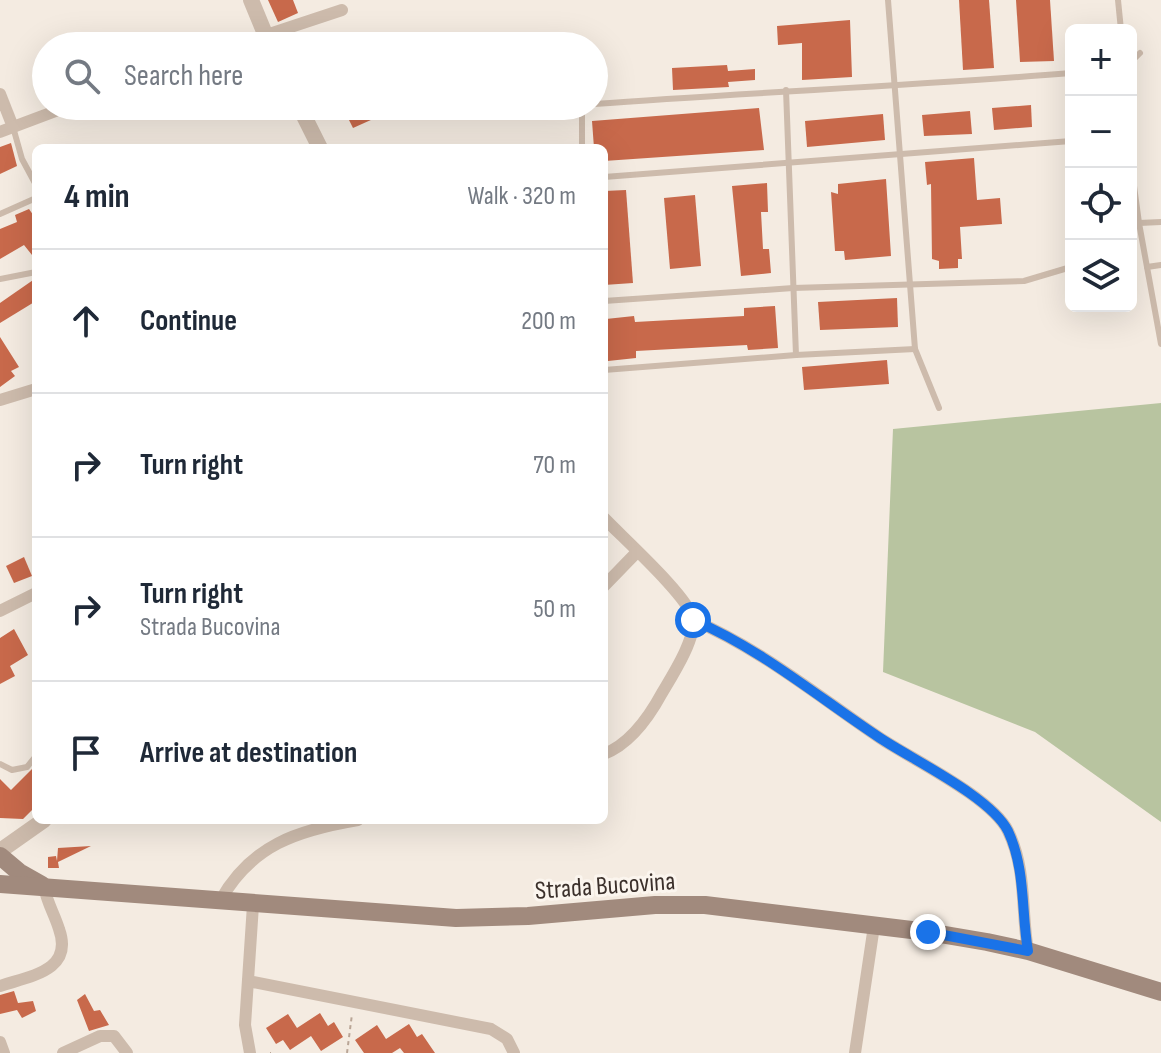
<!DOCTYPE html>
<html lang="en">
<head>
<meta charset="utf-8">
<style>
  body { margin:0; font-family:"Sofia Sans Condensed",sans-serif; background:#f2f2f3; color:#1f2937 }
  .controls { position:absolute; right:24px; top:24px; display:grid; overflow:hidden; border-radius:12px; box-shadow:0 8px 32px #0002 }
  .controls button { width:72px; height:72px; display:grid; place-items:center; padding:0; border:0; border-bottom:2px solid #e0e1e3; background:#fff; color:#1f2937; font:40px sans-serif }
  .stop { position:absolute; width:24px; height:24px; margin:-18px; border:6px solid #1a73e8; border-radius:50%; background:#fff }
  .stop.end { background:#1a73e8; border-color:#fff; box-shadow:0 2px 8px #0008 }
  .list { margin:0; padding:0; list-style:none }
  h2 { display:flex; justify-content:space-between; align-items:center; height:104px; margin:0; padding:0 32px; font-size:34px }
  h2 small { font-size:26px; font-weight:400; color:#747a83 }
  .list li { display:grid; grid-template-columns:52px 1fr auto; gap:24px; align-items:center; box-sizing:border-box; height:144px; padding:0 32px; border-top:2px solid #e0e1e3 }
  .list b { display:block; font-size:30px; white-space:nowrap }
  .list p { margin:0; font-size:26px; white-space:nowrap; color:#747a83 }
  .list em { font-size:26px; font-style:normal; color:#747a83 }
  .icon { flex:none; width:44px; height:44px; fill:none; stroke:currentColor; stroke-width:2; stroke-linecap:round; stroke-linejoin:round }
  .map { position:relative; flex:none; width:1161px; height:1053px; overflow:hidden }
  .search { position:absolute; background:#fff; box-shadow:0 8px 32px #0002; left:32px; top:32px; width:576px; height:88px; display:flex; align-items:center; gap:20px; box-sizing:border-box; padding:0 28px; border-radius:44px; color:#747a83; font-size:30px }
  .panel { position:absolute; background:#fff; box-shadow:0 8px 32px #0002; left:32px; top:144px; width:576px; height:680px; border-radius:12px }
  .map>svg:first-child { display:block }
  .green { fill:#b8c4a0 }
  .building { fill:#c8694b }
  .lines { fill:none; stroke-linecap:round; stroke-linejoin:round }
  .path { stroke:#b9a596; stroke-width:2; stroke-dasharray:4 4; stroke-linecap:butt }
  .service { stroke:#cdbbac; stroke-width:6 }
  .minor { stroke:#cdbbac; stroke-width:12 }
  .tertiary { stroke:#cdbbac; stroke-width:16 }
  .secondary { stroke:#a18a7d; stroke-width:18 }
  .route { stroke:#1a73e8; stroke-width:10 }
  .labels { text-anchor:middle; stroke-width:6; stroke-linejoin:round; paint-order:stroke }
  .street-label { font-size:26px; fill:#3b302b; stroke:#fbf5ee }
</style>
</head>
<body>
<div class="map">
<svg width="1161" height="1053" viewBox="0 0 1161 1053">
  <rect width="100%" height="100%" fill="#f4ebe1"/>
  <path class="green" d="M1161,403V822L1035,732L883,672L893,429Z"/>
  <g class="building">
    <path d="M268,0H293L298,13L278,22Z"/>
    <path d="M959,0H989L994,68L963,70Z"/>
    <path d="M1016,0H1050L1054,61L1020,62Z"/>
    <path d="M850,20L852,77L802,80V43L778,45L777,26Z"/>
    <path d="M727,65L728,71L755,69V80L728,82L729,87L673,90L672,68Z"/>
    <path d="M1031,105L1032,127L994,130L992,108Z"/>
    <path d="M342,106H378L382,115L353,128Z"/>
    <path d="M759,108L764,150L604,161V148H594L592,121Z"/>
    <path d="M970,111L972,134L924,136L922,115Z"/>
    <path d="M883,114L885,140L807,147L805,121Z"/>
    <path d="M11,143L17,166L0,174V147Z"/>
    <path d="M974,158L977,200L1000,198L1002,224L960,227L962,259H958V268L939,269V261L932,259L931,184L927,185L925,162Z"/>
    <path d="M886,179L891,256L845,260L844,251H835L831,192L838,194V184Z"/>
    <path d="M767,183L768,212H761L763,249H769L771,273L741,276L732,186Z"/>
    <path d="M626,190L633,283L604,285V191Z"/>
    <path d="M695,195L701,266L670,269L664,198Z"/>
    <path d="M29,209L36,219V260L24,245L0,259V229L17,222L15,215Z"/>
    <path d="M36,278V301L0,323V303Z"/>
    <path d="M897,298L898,327L820,330L818,302Z"/>
    <path d="M775,306L778,348L748,350L747,345L636,351V358L608,361L606,319L634,316L635,322L744,316V308Z"/>
    <path d="M0,337L19,367L11,371L15,376L0,387Z"/>
    <path d="M887,360L889,384L804,390L802,367Z"/>
    <path d="M24,557L32,576L14,583L6,566Z"/>
    <path d="M14,629L28,655L10,666L15,676L0,684V638Z"/>
    <path d="M36,765V806L23,819L0,818V779L11,790Z"/>
    <path d="M91,846L58,862L59,868H48V857L56,856L57,861L58,848Z"/>
    <path d="M14,991L18,1003L33,1001L36,1011L22,1018L17,1010L0,1014V995Z"/>
    <path d="M85,994L94,1011L100,1010L109,1025L89,1031L77,1000Z"/>
    <path d="M320,1013L328,1026L334,1022L343,1037L321,1051L311,1036L290,1050L283,1040L276,1044L266,1028L288,1014L297,1028Z"/>
    <path d="M409,1024L417,1037L422,1034L435,1053H404L400,1048L392,1053H364L355,1040L377,1025L386,1039Z"/>
  </g>
  <g class="lines">
    <g class="path">
      <path d="M270,1053H271"/>
      <path d="M347,1053L352,1014"/>
    </g>
    <g class="service">
      <path d="M888,0L915,349L939,408"/>
      <path d="M1118,0L1121,30"/>
      <path d="M1131,62L1140,53"/>
      <path d="M786,90L796,355"/>
      <path d="M594,104C753,92 912,86 1071,73"/>
      <path d="M13,127L22,159L36,185"/>
      <path d="M582,148V106"/>
      <path d="M1131,164L1139,223L1161,344"/>
      <path d="M604,177L1071,141"/>
      <path d="M0,214L36,198"/>
      <path d="M1131,231L1139,223L1161,222"/>
      <path d="M1147,267L1161,265"/>
      <path d="M0,279L36,272"/>
      <path d="M604,301L793,288L1024,281L1071,267"/>
      <path d="M604,370L796,355L915,349"/>
      <path d="M0,764L12,770L27,767L36,756"/>
    </g>
    <g class="minor">
      <path d="M233,46L342,10"/>
      <path d="M0,94L13,127"/>
      <path d="M0,132L69,106"/>
      <path d="M0,400L36,389"/>
      <path d="M604,518C622,537 690,598 693,619C696,639 672,676 662,693C649,717 630,744 604,754"/>
      <path d="M604,586L637,552"/>
      <path d="M0,611L36,593"/>
      <path d="M693,620C761,649 819,697 880,738C913,760 991,797 1008,831C1027,870 1021,911 1028,951"/>
      <path d="M220,901C251,845 298,830 358,820"/>
      <path d="M248,981L491,1029L507,1039L514,1053"/>
      <path d="M0,986C30,976 74,971 59,929C54,913 48,905 44,887"/>
      <path d="M0,1042L4,1053"/>
      <path d="M63,1053L100,1036H114L127,1053"/>
      <path d="M250,1053L245,1025L253,905"/>
      <path d="M855,1053L874,926"/>
    </g>
    <g class="tertiary">
      <path d="M251,0L270,46"/>
      <path d="M299,106L320,148"/>
      <path d="M0,851L44,820"/>
    </g>
    <g class="secondary">
      <path d="M0,856L19,872L42,885"/>
      <path d="M0,884L456,918L528,916L655,905H705L928,932L987,942L1028,951L1161,992"/>
    </g>
  </g>
  <g class="lines">
    <path class="route" d="M693,620C761,649 818,697 880,738C913,760 991,797 1008,831C1026,870 1021,911 1028,951L928,932"/>
  </g>
  <g class="labels">
    <g class="street-label">
      <text transform="translate(605 885) rotate(-4)" y="9">Strada Bucovina</text>
    </g>
  </g>
</svg>
<div class="controls">
<button>+</button>
<button>−</button>
<button><svg class="icon" aria-label="locate" viewBox="0 0 24 24"><circle cx="12" cy="12" r="6"/><path d="M12 2v4M12 18v4M2 12h4M18 12h4"/></svg></button>
<button><svg class="icon" aria-label="layers" viewBox="0 0 24 24"><path d="M12 4l9 5-9 5-9-5zM3 14l9 5 9-5"/></svg></button>
</div>
<div class="stop" style="left:693px;top:620px"></div>
<div class="stop end" style="left:928px;top:932px"></div>
<div class="search"><svg class="icon" aria-label="search" viewBox="0 0 24 24"><circle cx="10" cy="10" r="6"/><path d="M15 15l6 6"/></svg>Search here</div>
<section class="panel">
<h2>4 min<small>Walk · 320 m</small></h2>
<ul class="list">
<li><svg class="icon" aria-label="ahead" viewBox="0 0 24 24"><path d="M12 20V5M6 11l6-6 6 6"/></svg><div><b>Continue</b></div><em>200 m</em></li>
<li><svg class="icon" aria-label="right" viewBox="0 0 24 24"><path d="M7 20v-9h11M14 6l5 5-5 5"/></svg><div><b>Turn right</b></div><em>70 m</em></li>
<li><svg class="icon" aria-label="right" viewBox="0 0 24 24"><path d="M7 20v-9h11M14 6l5 5-5 5"/></svg><div><b>Turn right</b><p>Strada Bucovina</p></div><em>50 m</em></li>
<li><svg class="icon" aria-label="arrive" viewBox="0 0 24 24"><path d="M6 21V4h12l-3 4 3 4H6"/></svg><div><b>Arrive at destination</b></div></li>
</ul>
</section>
</div>
</body>
</html>
